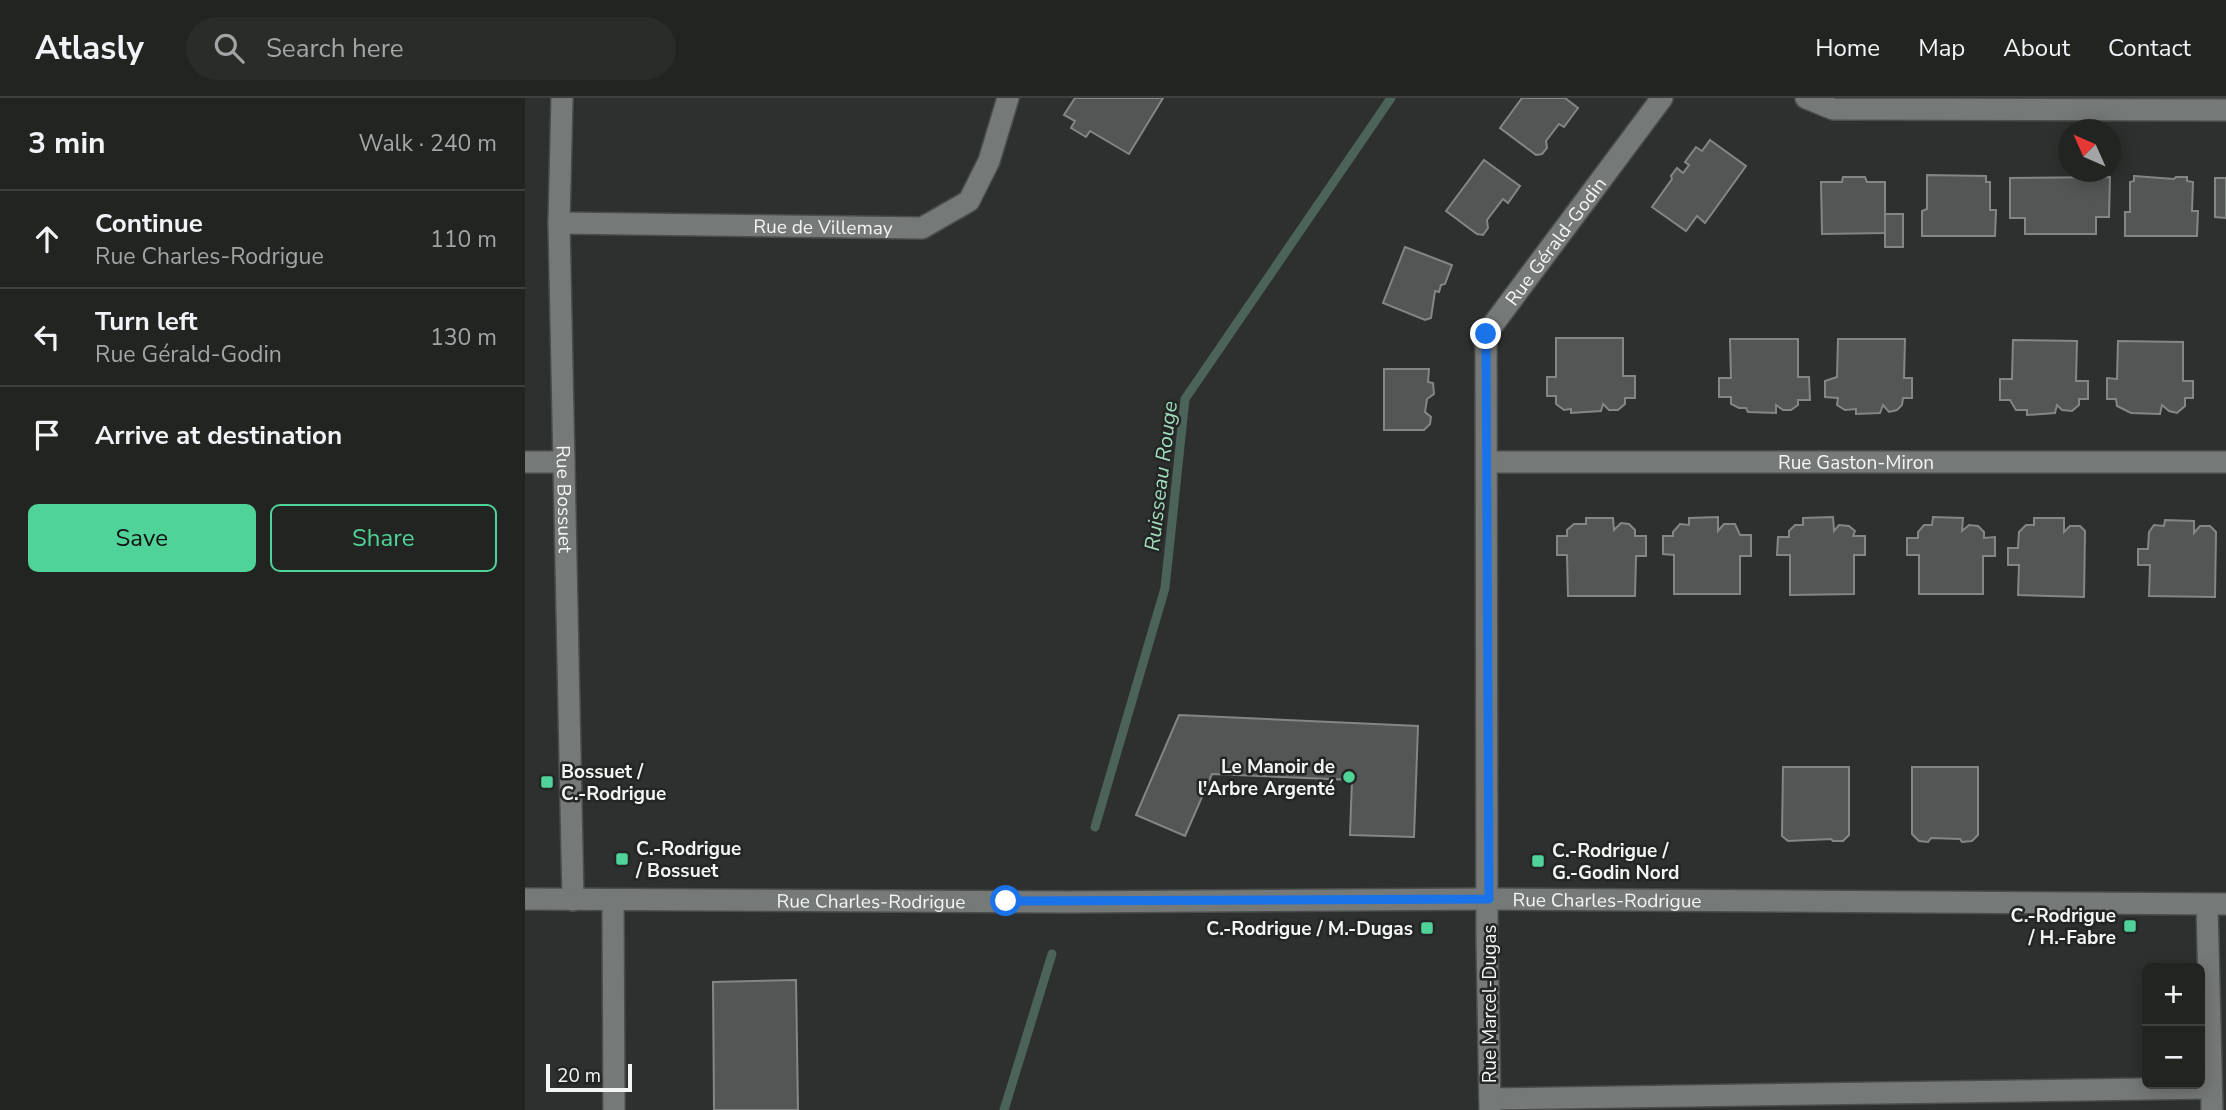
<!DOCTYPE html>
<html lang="en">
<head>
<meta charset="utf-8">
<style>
  body { margin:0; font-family:"Nunito Sans",sans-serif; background:#2a2c2a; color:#f1f3f6 }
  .controls { position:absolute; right:21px; bottom:21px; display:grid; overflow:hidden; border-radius:10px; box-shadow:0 4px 18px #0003 }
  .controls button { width:63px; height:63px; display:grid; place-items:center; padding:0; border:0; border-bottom:2px solid #3f4140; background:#222422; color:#f1f3f6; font:35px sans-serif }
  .compass { position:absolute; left:1533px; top:21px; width:63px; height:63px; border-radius:50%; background:#222422; box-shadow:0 4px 18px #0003; rotate:315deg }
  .scale { position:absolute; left:21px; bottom:18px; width:86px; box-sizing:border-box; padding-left:7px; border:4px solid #f3f5f3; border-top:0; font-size:19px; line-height:24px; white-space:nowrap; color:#f3f5f3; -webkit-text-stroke:5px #232624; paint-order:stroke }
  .stop { position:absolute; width:21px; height:21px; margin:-16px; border:5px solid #1a73e8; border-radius:50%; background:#fff }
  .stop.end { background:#1a73e8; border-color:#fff; box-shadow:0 2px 7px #0008 }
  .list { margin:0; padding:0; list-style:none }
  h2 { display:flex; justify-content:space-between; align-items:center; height:91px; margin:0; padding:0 28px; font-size:30px }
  h2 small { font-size:23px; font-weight:400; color:#a2a4a5 }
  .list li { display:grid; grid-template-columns:46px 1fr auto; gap:21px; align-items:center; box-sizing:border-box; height:98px; padding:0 28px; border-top:2px solid #3f4140 }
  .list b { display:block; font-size:26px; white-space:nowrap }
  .list p { margin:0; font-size:23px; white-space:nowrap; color:#a2a4a5 }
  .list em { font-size:23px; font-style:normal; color:#a2a4a5 }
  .actions { display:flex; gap:14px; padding:21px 28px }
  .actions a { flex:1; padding:16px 0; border:2px solid #50d398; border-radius:10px; text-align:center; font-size:24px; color:#50d398 }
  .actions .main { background:#50d398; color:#111 }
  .icon { flex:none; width:38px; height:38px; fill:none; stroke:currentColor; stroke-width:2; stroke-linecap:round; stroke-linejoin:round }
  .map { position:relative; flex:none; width:1701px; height:1012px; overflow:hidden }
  header { display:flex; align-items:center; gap:42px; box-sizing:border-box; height:98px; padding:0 35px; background:#222422; border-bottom:2px solid #3f4140 }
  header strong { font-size:33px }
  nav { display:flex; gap:38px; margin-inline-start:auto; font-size:24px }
  .search { width:490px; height:63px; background:#2a2c2a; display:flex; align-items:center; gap:18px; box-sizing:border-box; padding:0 24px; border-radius:38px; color:#a2a4a5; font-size:26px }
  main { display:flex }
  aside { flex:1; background:#222422 }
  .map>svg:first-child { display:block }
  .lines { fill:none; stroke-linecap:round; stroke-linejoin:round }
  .stream { stroke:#4b6358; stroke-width:9 }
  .building { fill:#535654; stroke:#838784; stroke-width:2 }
  .minor-casing { stroke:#4a4d4b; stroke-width:24 }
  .minor { stroke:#757977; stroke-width:21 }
  .route { stroke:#1a73e8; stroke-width:9 }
  .poi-dot { fill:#50d398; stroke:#232624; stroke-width:2.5 }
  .labels { text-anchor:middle; stroke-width:5; stroke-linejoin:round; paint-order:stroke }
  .street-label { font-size:19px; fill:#f3f5f3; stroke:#232624 }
  .poi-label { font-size:19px; font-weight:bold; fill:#f3f5f3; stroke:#232624; text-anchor:end }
  .water-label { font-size:21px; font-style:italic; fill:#a0debd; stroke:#232624 }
</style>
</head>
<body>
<header>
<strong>Atlasly</strong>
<div class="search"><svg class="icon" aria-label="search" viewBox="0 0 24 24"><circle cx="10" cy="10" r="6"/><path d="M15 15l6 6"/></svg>Search here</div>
<nav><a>Home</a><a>Map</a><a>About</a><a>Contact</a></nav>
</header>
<main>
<aside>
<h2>3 min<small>Walk · 240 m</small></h2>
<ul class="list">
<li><svg class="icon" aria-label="ahead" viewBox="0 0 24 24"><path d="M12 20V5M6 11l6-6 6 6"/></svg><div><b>Continue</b><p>Rue Charles-Rodrigue</p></div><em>110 m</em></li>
<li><svg class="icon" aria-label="left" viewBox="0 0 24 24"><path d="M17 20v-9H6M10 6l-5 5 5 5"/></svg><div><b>Turn left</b><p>Rue Gérald-Godin</p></div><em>130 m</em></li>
<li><svg class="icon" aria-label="arrive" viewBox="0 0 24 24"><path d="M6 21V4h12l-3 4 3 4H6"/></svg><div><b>Arrive at destination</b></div></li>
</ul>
<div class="actions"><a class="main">Save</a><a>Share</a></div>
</aside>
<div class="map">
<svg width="1701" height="1012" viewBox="0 0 1701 1012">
  <rect width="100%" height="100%" fill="#2d302e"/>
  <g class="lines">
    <g class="stream">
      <path d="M570,729L640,490L660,301L866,0"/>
      <path d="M479,1012L527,856"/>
    </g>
  </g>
  <g class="building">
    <path d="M550,0H638L604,56L565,33L561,39L546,30L550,23L539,17Z"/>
    <path d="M997,0H1040L1053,10L1039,29L1034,26L1021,43L1022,50L1017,56L1011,57L975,30Z"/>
    <path d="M1185,42L1221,68L1180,125L1172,118L1161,133L1127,109L1147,81L1146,78L1152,70L1158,75L1164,67L1160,64L1171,49L1177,53Z"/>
    <path d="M959,62L995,88L983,105L978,101L962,122L963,130L958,137L952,136L921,113Z"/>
    <path d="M1402,77L1461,78V84H1465V112H1471L1470,138H1397V113L1402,111Z"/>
    <path d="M1609,78L1649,81L1651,79H1662V83L1668,84L1667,113H1673L1672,138H1600V114H1605V84L1609,83Z"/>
    <path d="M1318,79H1340L1342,84H1360V135L1297,136L1296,84H1317Z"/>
    <path d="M1585,79L1584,119H1571V136H1500V120H1485V80Z"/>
    <path d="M1690,80H1701V120L1690,119Z"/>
    <rect x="1360" y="116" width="18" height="33"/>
    <path d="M880,149L927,167L920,186L916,187L914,194L910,193L906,220L900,222L858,205Z"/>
    <path d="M1031,240H1098V278H1110V300H1100V306L1093,312H1084L1078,306L1076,313L1046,315V311L1039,312L1031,306V298H1022V279H1031Z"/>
    <path d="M1205,241H1273V279H1284L1285,302H1273V307L1266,312H1258L1251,307V315L1223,314L1221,310H1214L1206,306V299H1194V280H1206Z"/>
    <path d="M1313,241H1380L1379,280H1387V300H1378L1377,307L1372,312L1364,314L1358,307L1355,315L1331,316V311L1320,312L1312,307L1313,300L1300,299V283L1312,279Z"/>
    <path d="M1488,242L1552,243L1551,283H1563V301H1554V307L1547,313L1537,312L1532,307L1530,315L1502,317V312H1491L1485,302H1475V281H1487Z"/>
    <path d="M1593,243L1658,244V283H1668V300H1660V308L1652,315L1644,313L1637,307L1635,316L1606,315L1592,308L1591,301H1582V280L1592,281Z"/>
    <path d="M859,271H904L903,284L908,285L909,296L902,301L900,314L906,319L905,326L899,332H859Z"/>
    <path d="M1193,419V433L1199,426H1210L1215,437H1226V458H1215V496H1149V457L1138,456V438H1148V434L1155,426L1164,427V420Z"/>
    <path d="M1308,419L1309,433L1314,427L1324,428L1330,433L1328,438H1340V457H1329V496L1265,497V457H1252L1253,439H1264V433L1270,427H1278V420Z"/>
    <path d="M1408,419L1438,420L1437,433L1444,427L1453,428L1459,434V440L1470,439V458H1458V496H1394V457H1382V440H1393V434L1399,427H1407Z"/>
    <path d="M1061,420H1088L1089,432L1096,425L1104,426L1110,432V438H1121V458H1111L1110,498H1043L1042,457H1032V438H1042V432L1049,426H1061Z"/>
    <path d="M1509,420H1539V434L1545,428H1555L1560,433L1559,499L1493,497L1494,467H1483V450H1493L1494,434L1501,427H1509Z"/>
    <path d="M1640,422L1669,423V435L1675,428H1685L1691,434L1690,499L1624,498L1625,467H1613V451H1623L1624,434L1629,427L1639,428Z"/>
    <path d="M654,617L893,628L889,739L825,737L827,682L687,676L660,738L611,717Z"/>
    <path d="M1258,669H1324V737L1318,743H1308L1306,741L1263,743L1257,738Z"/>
    <path d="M1387,669H1453V737L1447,743L1437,744L1435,741L1406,740L1403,744L1394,743L1387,736Z"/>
    <path d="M271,882L273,1012H189L188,884Z"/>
  </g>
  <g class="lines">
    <defs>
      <g id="minor">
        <path id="s1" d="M37,0L34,125L48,802"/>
        <path d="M1281,0L1308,11L1701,12"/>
        <path id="s2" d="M34,125L397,130L444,103L464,63L483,0"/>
        <path d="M0,364H39"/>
        <path id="s3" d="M962,364H1701"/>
        <path id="s4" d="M0,801L543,804L964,801L1701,806"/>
        <path d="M88,802L89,1012"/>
        <path d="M1682,806L1687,1012"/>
        <path d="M965,1001L1685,990"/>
        <path id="s5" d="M965,1012L962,841L961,236L1137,0"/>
      </g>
    </defs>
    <use href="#minor" class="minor-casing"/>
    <use href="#minor" class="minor"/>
  </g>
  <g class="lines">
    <path class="route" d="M481,803L964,801L961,236"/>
  </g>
  <g class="poi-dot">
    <circle cx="824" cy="679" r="7"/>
    <rect x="15" y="677" width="14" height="14" rx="3.5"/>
    <rect x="90" y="754" width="14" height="14" rx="3.5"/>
    <rect x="1006" y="756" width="14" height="14" rx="3.5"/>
    <rect x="1598" y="821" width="14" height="14" rx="3.5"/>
    <rect x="895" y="823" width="14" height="14" rx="3.5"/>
  </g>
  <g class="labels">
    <g class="street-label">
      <text dy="7" stroke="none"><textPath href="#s2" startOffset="264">Rue de Villemay</textPath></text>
      <text dy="7" stroke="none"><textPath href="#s5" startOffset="892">Rue Gérald-Godin</textPath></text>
      <text dy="7" stroke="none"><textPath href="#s3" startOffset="369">Rue Gaston-Miron</textPath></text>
      <text dy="7" stroke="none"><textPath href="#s1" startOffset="401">Rue Bossuet</textPath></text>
      <text dy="7" stroke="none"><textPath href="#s4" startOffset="1082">Rue Charles-Rodrigue</textPath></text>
      <text dy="7" stroke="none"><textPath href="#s4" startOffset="346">Rue Charles-Rodrigue</textPath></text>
      <text transform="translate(964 906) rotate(-90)" y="7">Rue Marcel-Dugas</text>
    </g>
    <g class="poi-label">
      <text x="810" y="675">Le Manoir de<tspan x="810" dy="22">l'Arbre Argenté</tspan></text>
      <text x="36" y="680" text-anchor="start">Bossuet /<tspan x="36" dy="22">C.-Rodrigue</tspan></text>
      <text x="111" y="757" text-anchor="start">C.-Rodrigue<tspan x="111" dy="22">/ Bossuet</tspan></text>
      <text x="1027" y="759" text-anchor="start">C.-Rodrigue /<tspan x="1027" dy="22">G.-Godin Nord</tspan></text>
      <text x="1591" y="824">C.-Rodrigue<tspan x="1591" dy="22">/ H.-Fabre</tspan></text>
      <text x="888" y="837">C.-Rodrigue / M.-Dugas</text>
    </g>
    <g class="water-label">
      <text transform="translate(636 378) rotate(-83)" y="7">Ruisseau Rouge</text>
    </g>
  </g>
</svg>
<div class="controls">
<button>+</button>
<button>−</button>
</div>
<svg class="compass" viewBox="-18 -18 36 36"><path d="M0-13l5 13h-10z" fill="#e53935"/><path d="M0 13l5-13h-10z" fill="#a2a4a5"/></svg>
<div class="scale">20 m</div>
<div class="stop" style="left:481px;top:803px"></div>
<div class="stop end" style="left:961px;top:236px"></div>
</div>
</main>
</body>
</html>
